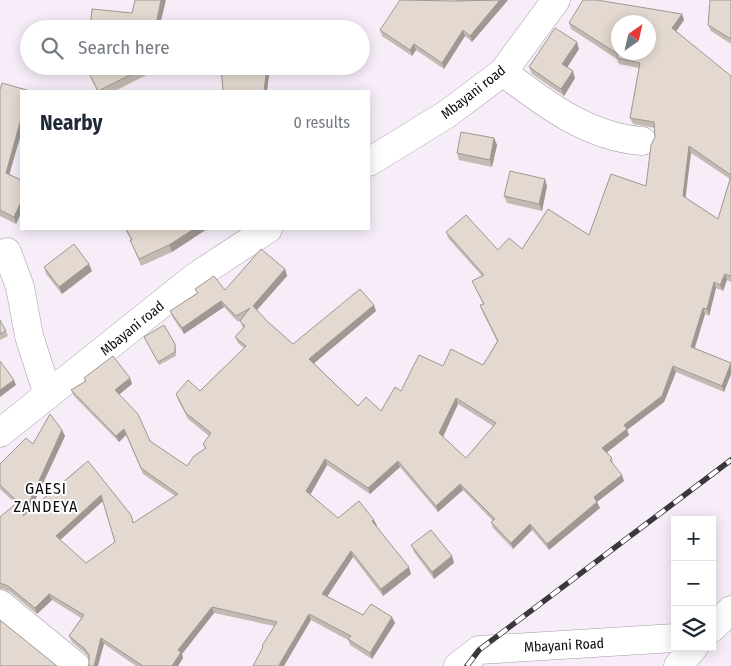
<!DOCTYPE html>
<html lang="en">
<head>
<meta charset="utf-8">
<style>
  body { margin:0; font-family:"Fira Sans Condensed",sans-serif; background:#f2f2f3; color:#1f2937 }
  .controls { position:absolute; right:15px; bottom:15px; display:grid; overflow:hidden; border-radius:0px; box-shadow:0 2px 12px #0003 }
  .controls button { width:45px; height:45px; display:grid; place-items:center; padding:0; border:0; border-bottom:1px solid #e0e1e3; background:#fff; color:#1f2937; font:25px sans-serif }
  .compass { position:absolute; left:611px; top:15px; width:45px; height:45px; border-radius:50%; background:#fff; box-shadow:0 2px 12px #0003; rotate:34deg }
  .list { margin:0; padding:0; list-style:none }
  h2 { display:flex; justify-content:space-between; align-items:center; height:65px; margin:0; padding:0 20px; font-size:21px }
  h2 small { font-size:16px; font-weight:400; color:#747a83 }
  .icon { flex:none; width:28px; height:28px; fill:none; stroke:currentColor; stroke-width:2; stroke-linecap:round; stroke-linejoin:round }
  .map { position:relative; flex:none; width:731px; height:666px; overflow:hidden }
  .search { position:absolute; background:#fff; box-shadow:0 2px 12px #0003; left:20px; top:20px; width:350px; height:55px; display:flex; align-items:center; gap:12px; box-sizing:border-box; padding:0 18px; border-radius:28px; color:#747a83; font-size:19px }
  .panel { position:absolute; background:#fff; box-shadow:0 2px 12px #0003; left:20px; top:90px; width:350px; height:140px; border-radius:0px }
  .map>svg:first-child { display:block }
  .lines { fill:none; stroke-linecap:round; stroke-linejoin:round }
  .minor-casing { stroke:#a39ba4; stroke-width:29 }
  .minor { stroke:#fff; stroke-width:28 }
  .rail-casing { stroke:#3b373c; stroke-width:5.5 }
  .rail { stroke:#fff; stroke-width:4; stroke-dasharray:11; stroke-linecap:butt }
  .wall { fill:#c3bbb3; fill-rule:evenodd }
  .shaded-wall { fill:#9f9892 }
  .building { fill:#e3d9d0; stroke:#9f9892; fill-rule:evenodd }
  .labels { text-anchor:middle; stroke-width:4; stroke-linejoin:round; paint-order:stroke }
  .street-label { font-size:14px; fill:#0f0c0f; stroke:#fff }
  .quarter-label { font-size:16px; letter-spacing:1px; fill:#0f0c0f; stroke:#fff }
</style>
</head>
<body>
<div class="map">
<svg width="731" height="666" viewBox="0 0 731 666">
  <rect width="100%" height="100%" fill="#f6edf8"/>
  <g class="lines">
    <defs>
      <g id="minor">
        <path d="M503,72C545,104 588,137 642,141"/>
        <path d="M369,162L447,114L503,72L556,0"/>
        <path d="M7,252L20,287L29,336L48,395"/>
        <path d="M0,433L195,277L268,229"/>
        <path d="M0,604L76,666"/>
        <path d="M712,628L731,610"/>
        <path d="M458,666L479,650L675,638"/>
        <path d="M678,666L694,647"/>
      </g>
    </defs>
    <use href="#minor" class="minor-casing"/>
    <use href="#minor" class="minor"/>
    <defs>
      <path id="rail" d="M467,666L479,650L731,460"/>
    </defs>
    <use href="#rail" class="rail-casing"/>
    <use href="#rail" class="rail"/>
  </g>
  <g class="wall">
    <path d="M458,0H508L472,42L465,36L444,69L416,50L412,56L382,36L380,30Z"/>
    <path d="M731,0V44L711,31L708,25Z"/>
    <path d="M682,14L684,20L676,32L731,76V282L727,280L723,291L716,288L709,316L705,314L695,348L731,363V374L724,392L676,372L664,402L627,430L629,435L607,452L612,458L613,464L624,481L597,502L600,508L549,550L532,530L513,549L493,528L491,522L493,521L463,490L438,512L400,467L370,494L327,465L310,495L338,518L374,520L377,526H376L411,574L383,596L353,557L327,596L363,615L392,617L395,623L372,659L350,645L348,640L311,620L262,648V646L274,626L214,613L182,654L183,658L178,666H136L104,644L89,663V658L86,654L72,642L69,636L81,618L52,600L37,614L10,592L3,589H0V517L16,504L0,489V464L33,444L62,430L65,436L31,509L88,461L134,523L175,496L143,474L126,435L119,442L74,396L71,390L85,381L84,378H130L132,384L119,395L150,441L187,466L205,449L203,444L209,436L188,419L178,400L176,394L200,391L244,348L238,343L235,337L243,328L240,321L238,322L224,307L184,334L173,318L170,311L197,293L195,289L225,290L285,269L287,276L257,310L268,322L293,344L376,311L314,363L358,406L381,411L401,391L443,366L483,365L497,341L482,311L480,305L483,304L472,281L482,276L448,238L446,232L498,250L522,249L589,235L646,186L655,137V128L633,124L630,118L639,68L619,64L617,59L571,29L569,23ZM691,153L730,179L718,219L685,197ZM458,404L493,426L466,458L443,437ZM103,501L115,542L86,563L60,540Z"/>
    <path d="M579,49L567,67L575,78L564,96L532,74L529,67Z"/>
    <path d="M106,66H164L115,91H97L90,75Z"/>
    <path d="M203,66H270L267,91H223L222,74L206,75Z"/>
    <path d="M0,90L21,91V134L9,174L21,180V213L16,224L0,216Z"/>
    <path d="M494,138L497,145L492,167L459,160L457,153Z"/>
    <path d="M547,186L542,211L507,203L504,196Z"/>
    <path d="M125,229H207L172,252L141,266L133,247L130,240H131Z"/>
    <path d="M44,267L92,271L62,294L46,274Z"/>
    <path d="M0,320L6,331L8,336L0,340Z"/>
    <path d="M144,337L175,344L176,348V356L159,365Z"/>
    <path d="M411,545L452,556L454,563L434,579L414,552Z"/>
  </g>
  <g class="shaded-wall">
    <path d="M161,0H166L159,29H155Z"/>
    <path d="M500,0H508L472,42L470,36Z"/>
    <path d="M682,14L684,20L674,34L672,28Z"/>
    <path d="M463,30L465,36L444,69L442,63Z"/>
    <path d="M577,42L579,49L565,71L562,64Z"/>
    <path d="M414,44L416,50L412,56L410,50Z"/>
    <path d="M267,66H270L267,91H264Z"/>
    <path d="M573,71L575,78L564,96L561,89Z"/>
    <path d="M21,119V134L8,179L6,173Z"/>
    <path d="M494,138L497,145L492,167L490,160Z"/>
    <path d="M689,146L691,153L685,202L683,196Z"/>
    <path d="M545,179L547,186L542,211L539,204Z"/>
    <path d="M21,202V213L16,224L14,217Z"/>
    <path d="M194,229H207L172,252L169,245Z"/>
    <path d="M89,264L92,271L62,294L59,287Z"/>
    <path d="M285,269L287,276L255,312L253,306Z"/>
    <path d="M725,274L727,280L723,291L720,285Z"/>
    <path d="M714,282L716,288L709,316L707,309Z"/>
    <path d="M221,301L224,307L184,334L182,328Z"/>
    <path d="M374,305L376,311L312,365L309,359Z"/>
    <path d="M703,308L705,314L693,353L691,347Z"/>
    <path d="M731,363V374L724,392L722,386Z"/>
    <path d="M673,366L676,372L664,402L627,430L629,435L605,454L602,448L624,425Z"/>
    <path d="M130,378L132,384L117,396L115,390Z"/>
    <path d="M14,380L16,385L0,397V390Z"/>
    <path d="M456,398L458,404L442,439L439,433Z"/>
    <path d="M124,429L126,435L119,442L116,436Z"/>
    <path d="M62,430L65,436L25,522L23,516Z"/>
    <path d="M325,459L327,465L309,497L306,491Z"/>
    <path d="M398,461L400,467L370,494L368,488Z"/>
    <path d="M622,475L624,481L597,502L600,508L549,550L547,544L594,497Z"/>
    <path d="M460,484L463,490L438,512L436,506Z"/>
    <path d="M101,495L103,501L58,542L56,536Z"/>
    <path d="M374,520L377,526L374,528L372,521Z"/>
    <path d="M530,524L532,530L513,549L511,543Z"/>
    <path d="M351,551L353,557L325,600L322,594Z"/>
    <path d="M452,556L454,563L434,579L432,572Z"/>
    <path d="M409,567L411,574L383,596L381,589Z"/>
    <path d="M49,594L52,600L37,614L35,608Z"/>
    <path d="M212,607L214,613L182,654L183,658L178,666H172L178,650Z"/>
    <path d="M309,614L311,620L284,666H279V665Z"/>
    <path d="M392,617L395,623L372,659L370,653Z"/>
    <path d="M101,638L104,644L98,666H94Z"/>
  </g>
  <g class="building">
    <path d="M135,0H161L155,29H90L92,9L132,13Z"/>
    <path d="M400,0L457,1L500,0L470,36L463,30L442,63L414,44L410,50L380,30Z"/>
    <path d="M583,0H597L682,14L672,28L731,76V175L689,146L683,196L718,219L731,176V276L725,274L720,285L714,282L707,309L703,308L691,347L731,363L722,386L673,366L662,396L624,425L627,429L602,448L612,458L610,460L622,475L594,497L597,502L547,544L530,524L511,543L491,522L495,519L460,484L436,506L398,461L368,488L325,459L306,491L338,518L359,501L374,520L372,521L409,567L381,589L351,551L322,594L363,615L371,604L392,617L370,653L348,639L351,636L309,614L279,665L281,666H253L263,647L262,646L277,622L212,607L178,650L181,652L172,666H143L101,638L94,666H88L89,663V655L84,648L69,636L84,615L49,594L35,608L8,586L0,583V517L18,502L0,485V464L26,438L33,444L50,414L62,430L23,516L88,461L131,515L133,523L178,494L141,468L124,429L116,436L71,390L86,381L84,378L113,356L130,378L115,390L138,414L150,441L187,466L194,456L206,448L203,444L211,433L186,413L176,394L188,380L200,391L246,346L235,337L245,326L240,321L250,308L236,316L221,301L182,328L170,311L198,293L195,289L214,276L225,290L261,249L285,269L253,306L268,322L293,344L360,289L374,305L309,359L358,406L366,397L381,411L395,387L401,391L419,355L443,366L451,349L483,365L498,341L480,305L484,304L472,281L484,275L446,232L466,215L498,250L509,238L522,249L548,209L589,235L611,174L646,186L651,145L655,137L654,122L630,118L640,63L617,58L618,54L569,23ZM618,22H648V52H618ZM456,398L496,423L466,458L439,433ZM101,495L115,542L86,563L56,536Z"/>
    <path d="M710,0H731V39L708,25Z"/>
    <path d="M555,28L577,42L562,64L573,71L561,89L529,67Z"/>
    <path d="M106,66H148L98,91L90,75Z"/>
    <path d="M203,66H267L264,91H223L221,67L203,68Z"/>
    <path d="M2,83L30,91H21V119L6,173L21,180V202L14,217L0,210V90Z"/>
    <path d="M461,132L494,138L490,160L457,153Z"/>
    <path d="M510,171L545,179L539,204L504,196Z"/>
    <path d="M126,229H194L169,245L139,259L130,240H132Z"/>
    <path d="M74,244L89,264L59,287L44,267Z"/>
    <path d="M0,320L6,331L0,334Z"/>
    <path d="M164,325L175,344V352L158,362L144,337Z"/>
    <path d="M0,361L14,380L0,390Z"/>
    <path d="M431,530L452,556L432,572L411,545Z"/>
    <path d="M0,620L57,666H0Z"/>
  </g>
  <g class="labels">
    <g class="street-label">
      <text transform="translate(473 92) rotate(-38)" y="5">Mbayani road</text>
      <text transform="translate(132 328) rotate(-39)" y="5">Mbayani road</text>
      <text transform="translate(564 645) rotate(-3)" y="5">Mbayani Road</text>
    </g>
    <g class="quarter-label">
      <text x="46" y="494">GAESI<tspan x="46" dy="18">ZANDEYA</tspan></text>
    </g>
  </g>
</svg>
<div class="controls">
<button>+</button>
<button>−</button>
<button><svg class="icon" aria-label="layers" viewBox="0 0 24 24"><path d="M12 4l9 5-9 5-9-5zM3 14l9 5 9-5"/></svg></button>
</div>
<svg class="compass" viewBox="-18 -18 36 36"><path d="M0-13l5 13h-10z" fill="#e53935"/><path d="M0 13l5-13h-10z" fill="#747a83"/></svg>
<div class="search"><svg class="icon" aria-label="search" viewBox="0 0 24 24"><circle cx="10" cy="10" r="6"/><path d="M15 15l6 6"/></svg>Search here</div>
<section class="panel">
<h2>Nearby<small>0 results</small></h2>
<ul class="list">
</ul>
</section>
</div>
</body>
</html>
